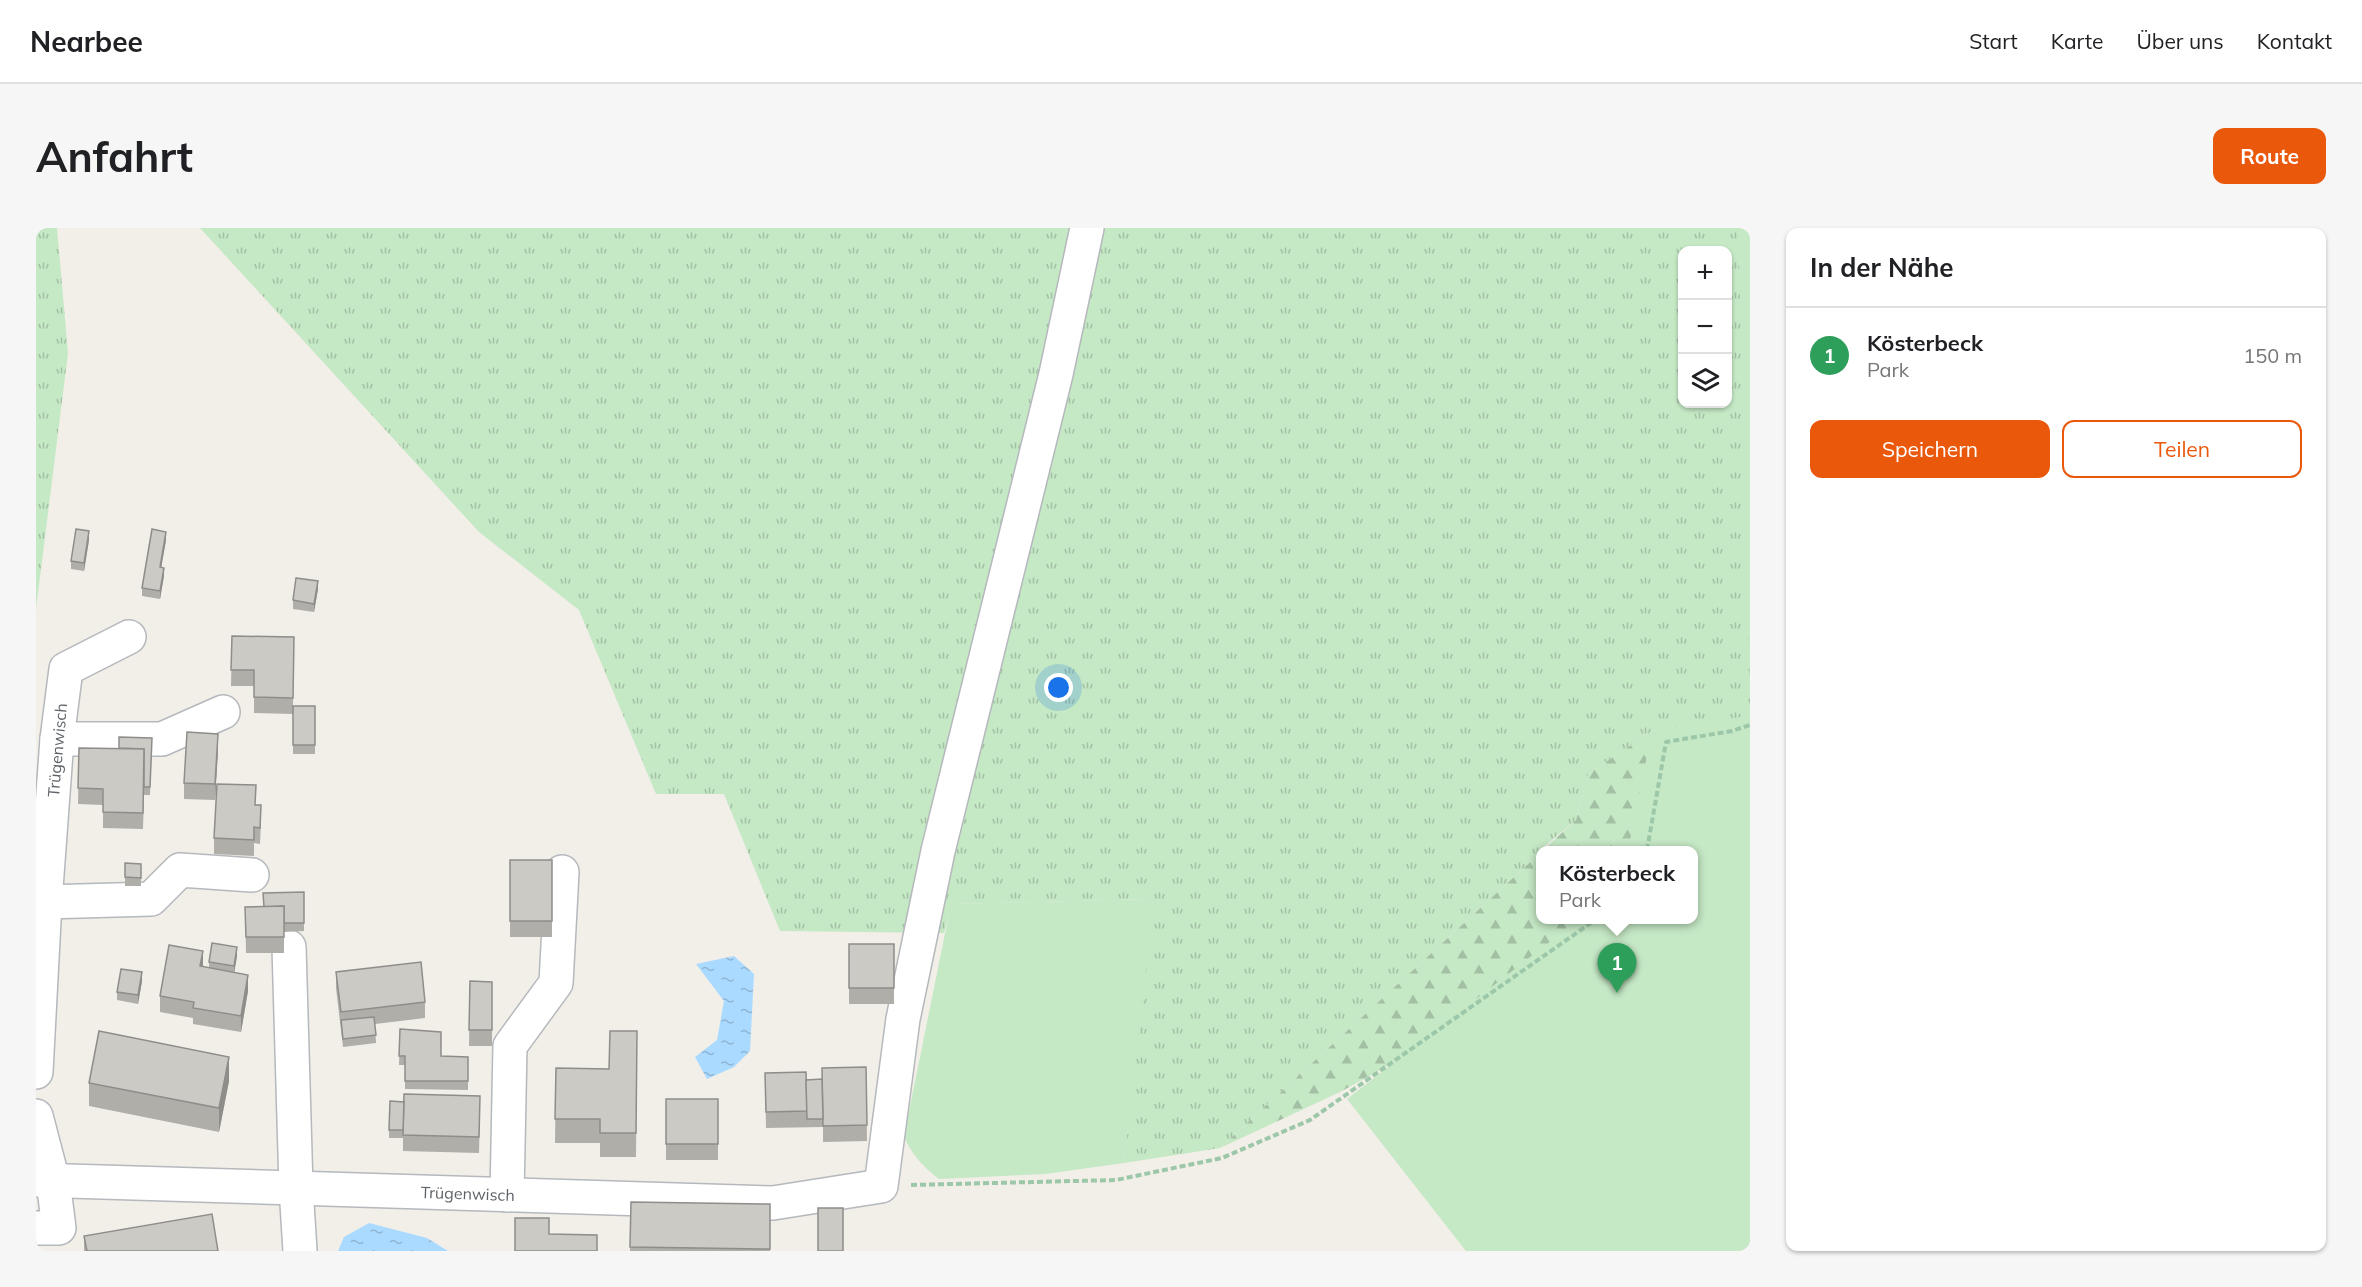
<!DOCTYPE html>
<html lang="de">
<head>
<meta charset="utf-8">
<style>
  body { margin:0; font-family:Mulish,sans-serif; background:#f6f6f6; color:#202124 }
  .controls { position:absolute; right:18px; top:18px; display:grid; overflow:hidden; border-radius:12px; box-shadow:0 2px 4px #0004 }
  .controls button { width:54px; height:54px; display:grid; place-items:center; padding:0; border:0; border-bottom:2px solid #e0e0e0; background:#fff; color:#202124; font:30px sans-serif }
  .you { position:absolute; left:1023px; top:460px; width:21px; height:21px; margin:-15px; border:4px solid #fff; border-radius:50%; background:#1a73e8; box-shadow:0 0 0 9px #1a73e833 }
  .badge { display:grid; place-items:center; width:39px; height:39px; border-radius:50%; background:#ea580c; color:#fff; font-size:20px; font-weight:700 }
  .pin { position:absolute; translate:-50% -50px; filter:drop-shadow(0 2px 3px #0008) }
  .pin::after { content:''; position:absolute; top:32px; width:21px; height:18px; background:inherit; clip-path:polygon(0 0,100% 0,50% 100%) }
  .popup { position:absolute; left:1500px; top:618px; width:162px; height:78px; box-sizing:border-box; display:grid; place-content:center; border-radius:12px; background:#fff; filter:drop-shadow(0 2px 4px #0005); font-size:20px; white-space:nowrap; color:#757577 }
  .popup b { font-size:22px; color:#202124 }
  .popup::after { content:''; position:absolute; left:50%; top:100%; margin-left:-12px; border:12px solid transparent; border-top-color:#fff }
  .list { margin:0; padding:0; list-style:none }
  h2 { display:flex; justify-content:space-between; align-items:center; height:78px; margin:0; padding:0 24px; font-size:26px }
  h2 small { font-size:20px; font-weight:400; color:#757577 }
  .list li { display:grid; grid-template-columns:39px 1fr auto; gap:18px; align-items:center; box-sizing:border-box; height:96px; padding:0 24px; border-top:2px solid #e0e0e0 }
  .list b { display:block; font-size:22px; white-space:nowrap }
  .list p { margin:0; font-size:20px; white-space:nowrap; color:#757577 }
  .list em { font-size:20px; font-style:normal; color:#757577 }
  .actions { display:flex; gap:12px; padding:18px 24px }
  .actions a { flex:1; padding:14px 0; border:2px solid #ea580c; border-radius:12px; text-align:center; font-size:21px; color:#ea580c }
  .actions .main { background:#ea580c; color:#fff }
  .icon { flex:none; width:33px; height:33px; fill:none; stroke:currentColor; stroke-width:2; stroke-linecap:round; stroke-linejoin:round }
  .map { position:relative; flex:none; width:1714px; height:1023px; overflow:hidden; border-radius:12px }
  header { display:flex; align-items:center; gap:36px; box-sizing:border-box; height:84px; padding:0 30px; background:#fff; border-bottom:2px solid #e0e0e0 }
  header strong { font-size:28px }
  nav { display:flex; gap:33px; margin-inline-start:auto; font-size:21px }
  .intro { display:flex; align-items:center; justify-content:space-between; box-sizing:border-box; height:144px; padding:0 36px }
  h1 { margin:0; font-size:42px }
  .button { padding:15px 27px; border-radius:12px; background:#ea580c; color:#fff; font-size:21px; font-weight:700 }
  main { display:flex; gap:36px; padding:0 36px }
  aside { flex:1; background:#fff; border-radius:12px; box-shadow:0 2px 4px #0004 }
  .map>svg:first-child { display:block }
  .grass { fill:url(#grass-tufts); fill-rule:evenodd }
  .forest { fill:url(#forest-firs) }
  .green { fill:#c5e8c5 }
  .water { fill:url(#water-ripples) }
  .lines { fill:none; stroke-linecap:round; stroke-linejoin:round }
  .minor-casing { stroke:#b5b8bc; stroke-width:36 }
  .path { stroke:#9cc7a9; stroke-width:4; stroke-dasharray:6 3; stroke-linecap:butt }
  .minor { stroke:#fff; stroke-width:33 }
  .wall { fill:#afaea9 }
  .shaded-wall { fill:#8f8d8a }
  .building { fill:#cccac5; stroke:#8f8d8a; stroke-width:1.5 }
  .labels { text-anchor:middle; stroke-width:4.5; stroke-linejoin:round; paint-order:stroke }
  .street-label { font-size:16px; fill:#5f6368; stroke:#fff }
</style>
</head>
<body>
<header>
<strong>Nearbee</strong>
<nav><a>Start</a><a>Karte</a><a>Über uns</a><a>Kontakt</a></nav>
</header>
<div class="intro"><h1>Anfahrt</h1><a class="button">Route</a></div>
<main>
<div class="map">
<svg width="1714" height="1023" viewBox="0 0 1714 1023">
  <defs>
    <pattern id="grass-tufts" width="24" height="20" patternUnits="userSpaceOnUse" patternTransform="scale(1.5)"><rect width="24" height="20" fill="#c5e8c5"/><path d="M3 7l-1-3M5 7V3M7 7l1-3M15 17l-1-3M17 17v-4M19 17l1-3" fill="none" stroke="#a3c0a4"/></pattern>
    <pattern id="forest-firs" width="22" height="20" patternUnits="userSpaceOnUse" patternTransform="scale(1.5)"><rect width="22" height="20" fill="#c5e8c5"/><path d="M5 1l3.5 6h-7zM16 11l3.5 6h-7z" fill="#a3c0a4"/></pattern>
    <pattern id="water-ripples" width="26" height="14" patternUnits="userSpaceOnUse" patternTransform="scale(1.5)"><rect width="26" height="14" fill="#aadaff"/><path d="M2 4q2-2 4 0t4 0M15 11q2-2 4 0t4 0" fill="none" stroke="#8eb4d2"/></pattern>
  </defs>
  <rect width="100%" height="100%" fill="#f1efe8"/>
  <g class="grass">
    <path d="M0,0H21L32,125L0,381Z"/>
    <path d="M164,0H1714V488L1616,503L1552,546L1540,592L1504,622V625L1184,920L1088,935L1117,671L916,676L908,705L744,703L688,566H620L543,382L443,304ZM1646,22H1692V176H1646Z"/>
  </g>
  <path class="forest" d="M1714,488V1022L1533,738L1306,863L1184,920L1504,625V692H1658V622H1507L1540,592L1552,546L1616,503Z"/>
  <g class="green">
    <path d="M1702,0H1714V457Z"/>
    <path d="M1714,488V1023H1430L1311,871L1542,692H1658V622H1592L1616,503Z"/>
    <path d="M1118,671L1088,935L1009,946L903,951C887,939 875,926 868,908L915,676Z"/>
  </g>
  <g class="water">
    <path d="M698,728L718,746L714,823L698,839L671,851L659,829L681,812L688,773L660,736Z"/>
    <path d="M333,995L391,1010L412,1023H302L308,1009Z"/>
  </g>
  <g class="lines">
    <defs>
      <g id="minor">
        <path d="M93,409L30,441L21,511L9,674L115,671L144,642L216,647"/>
        <path d="M21,511H126L187,484"/>
        <path d="M0,674H9L0,844"/>
        <path d="M253,719L260,960L264,1023"/>
        <path d="M0,888L17,953L23,1000H0"/>
        <path id="s1" d="M0,952L737,975L845,958L867,791L902,623L1020,146L1051,0"/>
        <path d="M471,967L474,818L520,755L526,644"/>
      </g>
    </defs>
    <use href="#minor" class="minor-casing"/>
    <g class="path">
      <path d="M1611,622L1630,514L1696,503L1714,497"/>
      <path d="M875,957L1080,952L1186,930L1274,892L1559,692"/>
    </g>
    <use href="#minor" class="minor"/>
  </g>
  <g class="wall">
    <path d="M53,312L48,343L35,341V333Z"/>
    <path d="M130,312L125,339L128,348L124,371L106,368V360Z"/>
    <path d="M282,361L278,384L257,381V372Z"/>
    <path d="M196,408L258,409L257,478H279V526H257V486L218,485V458H195Z"/>
    <path d="M116,510L114,567H108L107,601L67,600V577L42,576L43,520H83Z"/>
    <path d="M182,522L179,572L148,571V555Z"/>
    <path d="M220,577L225,593L224,616L218,615V628L178,626V610Z"/>
    <rect x="474" y="632" width="42" height="77"/>
    <path d="M89,635L105,636V658H89Z"/>
    <path d="M268,664V703L248,704V725H210L209,679H228Z"/>
    <rect x="813" y="716" width="45" height="60"/>
    <path d="M201,728L198,744L212,763L205,804L157,796V790L124,784V768L167,739L173,740V734Z"/>
    <path d="M300,744L389,774V790L339,796L340,815L307,819L300,760Z"/>
    <path d="M106,753L102,776L81,772V764Z"/>
    <path d="M434,753L456,754V818H433Z"/>
    <path d="M364,801L405,828L432,829V862L369,861V837H363Z"/>
    <path d="M601,803L600,929H564V915H519L520,840L573,841Z"/>
    <path d="M830,839L831,913L787,914V899L730,900L729,845L770,852L786,851Z"/>
    <path d="M193,853L183,904L53,878V855Z"/>
    <rect x="630" y="871" width="52" height="61"/>
    <path d="M444,884L443,925L367,923V910H353V902Z"/>
    <path d="M595,974L734,976V1023H594Z"/>
    <path d="M48,1008L182,1023H48Z"/>
  </g>
  <g class="shaded-wall">
    <path d="M53,303V312L48,343V335Z"/>
    <path d="M130,304V312L124,347V339Z"/>
    <path d="M128,340V348L124,371V363Z"/>
    <path d="M282,353V361L278,384V376Z"/>
    <path d="M182,506V522L179,572V556Z"/>
    <path d="M201,719V728L198,746V738Z"/>
    <path d="M167,723V739L164,738Z"/>
    <path d="M106,744V753L102,776V767Z"/>
    <path d="M212,747V763L205,804V788Z"/>
    <path d="M193,829V853L183,904V880Z"/>
  </g>
  <g class="building">
    <path d="M40,301L53,303L48,335L35,333Z"/>
    <path d="M116,301L130,304L124,339L128,340L124,363L106,360Z"/>
    <path d="M260,350L282,353L278,376L257,372Z"/>
    <path d="M196,408L258,409L257,470L218,469V442H195Z"/>
    <rect x="257" y="478" width="22" height="39"/>
    <path d="M151,504L182,506L179,556L148,555Z"/>
    <path d="M83,509L116,510L114,559H108V521L83,520Z"/>
    <path d="M43,520L108,521L107,585L67,584V561L42,560Z"/>
    <path d="M181,556L220,557L219,577H225L224,600L218,599V612L178,610Z"/>
    <rect x="474" y="632" width="42" height="61"/>
    <path d="M89,635L105,636V650L89,649Z"/>
    <path d="M268,664V695H248V678L228,679L227,665Z"/>
    <path d="M248,678V709H210L209,679Z"/>
    <path d="M176,715L201,719L198,738L173,734Z"/>
    <rect x="813" y="716" width="45" height="44"/>
    <path d="M133,717L167,723L164,738L212,747L205,788L157,780L158,774L124,768Z"/>
    <path d="M385,734L389,774L305,784L300,744Z"/>
    <path d="M85,741L106,744L102,767L81,764Z"/>
    <path d="M434,753L456,754V802H433Z"/>
    <path d="M338,789L340,807L307,811L305,792Z"/>
    <path d="M364,801L405,804V828L432,829V853H369V828H363Z"/>
    <path d="M63,803L193,829L183,880L53,855Z"/>
    <path d="M574,803H601L600,905H564V891H519L520,840L573,841Z"/>
    <path d="M830,839L831,897L787,898L786,840Z"/>
    <path d="M770,844L771,883L730,884L729,845Z"/>
    <path d="M786,851L787,891H771L770,852Z"/>
    <path d="M368,866L444,868L443,909L367,907Z"/>
    <rect x="630" y="871" width="52" height="45"/>
    <path d="M354,873L368,874L367,902H353Z"/>
    <path d="M595,974L734,976V1021L594,1019Z"/>
    <rect x="782" y="980" width="25" height="43"/>
    <path d="M176,986L182,1023H51L48,1008Z"/>
    <path d="M479,990H513V1006L561,1007V1023H479Z"/>
  </g>
  <g class="labels">
    <g class="street-label">
      <text transform="translate(21 522) rotate(-85)" y="6">Trügenwisch</text>
      <text dy="6" stroke="none"><textPath href="#s1" startOffset="432">Trügenwisch</textPath></text>
    </g>
  </g>
</svg>
<div class="controls">
<button>+</button>
<button>−</button>
<button><svg class="icon" aria-label="layers" viewBox="0 0 24 24"><path d="M12 4l9 5-9 5-9-5zM3 14l9 5 9-5"/></svg></button>
</div>
<div class="you"></div>
<div class="pin badge" style="left:1581px;top:765px;background:#2e9e5b">1</div>
<div class="popup"><b>Kösterbeck</b>Park</div>
</div>
<aside>
<h2>In der Nähe<small></small></h2>
<ul class="list">
<li><span class="badge" style="background:#2e9e5b">1</span><div><b>Kösterbeck</b><p>Park</p></div><em>150 m</em></li>
</ul>
<div class="actions"><a class="main">Speichern</a><a>Teilen</a></div>
</aside>
</main>
</body>
</html>
